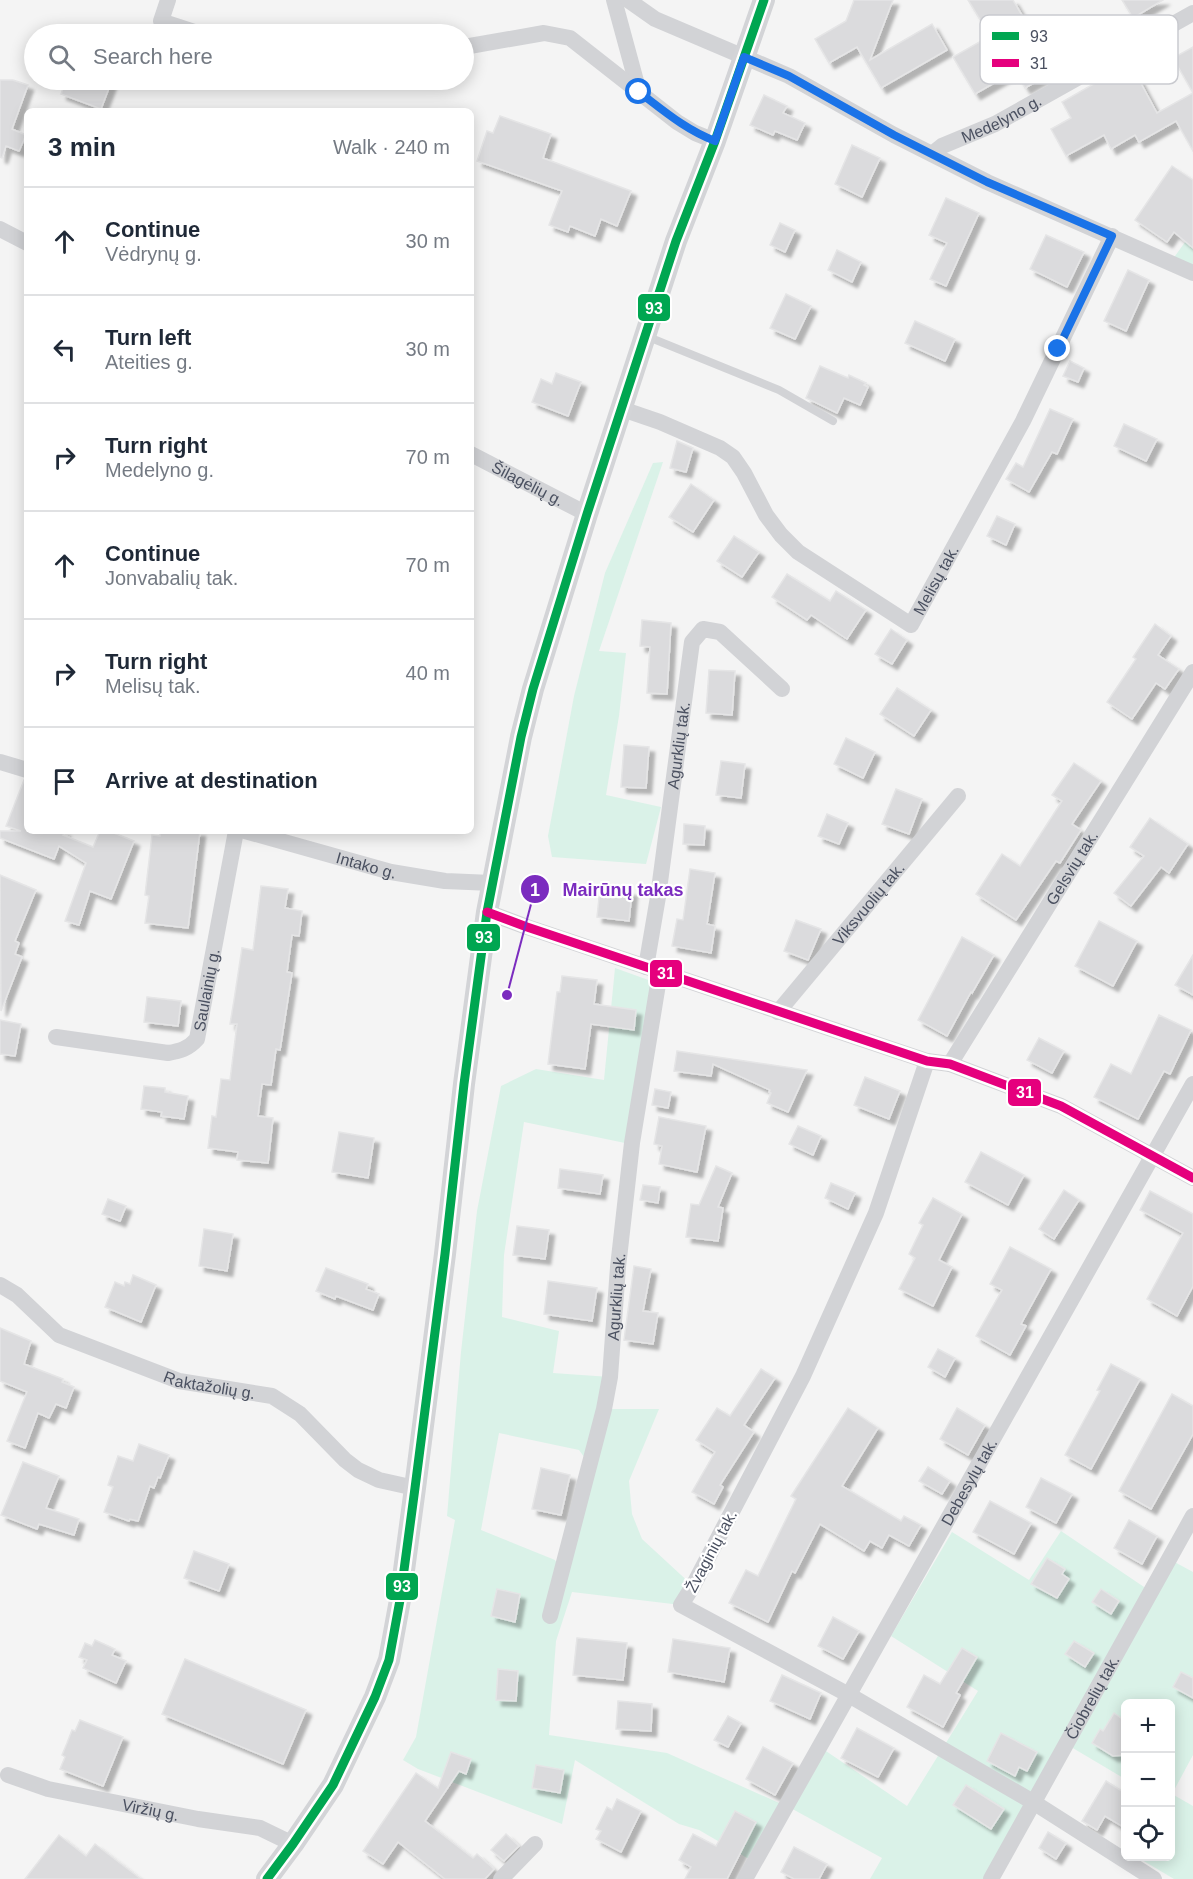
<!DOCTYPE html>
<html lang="en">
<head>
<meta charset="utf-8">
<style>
  body { margin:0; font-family:Helvetica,sans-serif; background:#f2f2f3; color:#1f2937 }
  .controls { position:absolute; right:18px; bottom:18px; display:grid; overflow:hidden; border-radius:9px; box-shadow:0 3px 15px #0003 }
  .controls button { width:54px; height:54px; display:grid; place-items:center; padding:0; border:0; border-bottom:2px solid #e0e1e3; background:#fff; color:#1f2937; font:30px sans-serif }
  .stop { position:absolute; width:18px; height:18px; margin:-14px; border:4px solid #1a73e8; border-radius:50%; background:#fff }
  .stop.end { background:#1a73e8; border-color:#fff; box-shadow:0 2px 6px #0008 }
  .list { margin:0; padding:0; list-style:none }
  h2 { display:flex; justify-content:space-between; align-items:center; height:78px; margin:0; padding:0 24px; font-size:26px }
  h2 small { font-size:20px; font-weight:400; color:#747a83 }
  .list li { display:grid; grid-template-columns:39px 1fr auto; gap:18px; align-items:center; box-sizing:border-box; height:108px; padding:0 24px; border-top:2px solid #e0e1e3 }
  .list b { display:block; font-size:22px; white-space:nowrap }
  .list p { margin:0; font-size:20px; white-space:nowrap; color:#747a83 }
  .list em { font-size:20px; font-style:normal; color:#747a83 }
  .icon { flex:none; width:33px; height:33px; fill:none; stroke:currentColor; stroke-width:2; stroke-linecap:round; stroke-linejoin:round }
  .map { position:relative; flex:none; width:1193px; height:1879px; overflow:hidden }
  .search { position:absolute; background:#fff; box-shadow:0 3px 15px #0003; left:24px; top:24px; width:450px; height:66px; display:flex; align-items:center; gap:15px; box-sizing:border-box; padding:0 21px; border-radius:33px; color:#747a83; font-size:22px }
  .panel { position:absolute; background:#fff; box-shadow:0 3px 15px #0003; left:24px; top:108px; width:450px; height:726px; border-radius:9px }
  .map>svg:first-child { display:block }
  .green { fill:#daf2e8; fill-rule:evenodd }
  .building { fill:#dbdbdd; stroke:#e5e5e6; stroke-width:1.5; filter:url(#shadow) }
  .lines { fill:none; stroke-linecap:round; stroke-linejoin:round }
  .lane { stroke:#d2d3d6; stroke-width:8 }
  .street { stroke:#d2d3d6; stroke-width:16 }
  .secondary { stroke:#d3d4d7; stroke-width:22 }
  .bus-1-casing { stroke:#fff; stroke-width:14 }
  .bus-2-casing { stroke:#fff; stroke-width:14 }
  .bus-1 { stroke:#00a651; stroke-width:9 }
  .bus-2 { stroke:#e5007d; stroke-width:9 }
  .route { stroke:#1a73e8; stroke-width:8 }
  .labels { text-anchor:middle; stroke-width:4.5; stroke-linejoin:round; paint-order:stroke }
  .street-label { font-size:16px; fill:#4a5060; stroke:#fff }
  .key { fill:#fff; stroke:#c9cacf; stroke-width:1.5 }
  .key-label { font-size:16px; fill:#4a5060 }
  .leader { fill:none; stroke:#7b2cbf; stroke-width:2 }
  .callout-dot { fill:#7b2cbf; stroke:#fff; stroke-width:2 }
  .mark-label { font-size:18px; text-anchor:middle; font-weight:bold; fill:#fff }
  .callout-label { font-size:18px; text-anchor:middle; font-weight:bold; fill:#7b2cbf; stroke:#fff; stroke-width:4.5; stroke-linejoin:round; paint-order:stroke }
  .line-badge { stroke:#fff; stroke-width:2 }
  .badge-label { font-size:16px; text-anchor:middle; font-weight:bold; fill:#fff }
</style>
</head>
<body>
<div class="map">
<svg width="1193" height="1879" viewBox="0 0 1193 1879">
  <defs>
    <filter id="shadow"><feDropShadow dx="5.5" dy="5.5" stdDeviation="1.5" flood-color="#0004"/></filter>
  </defs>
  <rect width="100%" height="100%" fill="#f4f4f4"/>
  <g class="green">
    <path d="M1193,231V273L1170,263Z"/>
    <path d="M663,462L599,651L626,653L619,716L606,795L661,807L646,864L552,857L548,836L574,696L605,573L653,463Z"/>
    <path d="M615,968L654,982L625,1143L524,1122L504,1255L502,1317L559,1331L553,1373L610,1377L604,1409H659L629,1481L632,1514L642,1539L693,1586L681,1605L572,1592L556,1641L549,1735L667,1753L786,1806L820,1747L907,1806L978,1691L891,1636L952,1532L1029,1580L1061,1531L1150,1591L1169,1559L1193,1572V1755L1172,1794L1193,1806V1879H1174L1137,1857L1170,1856V1704H1126L1125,1779L1066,1744L991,1879H870L882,1858L787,1806L754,1862L699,1830L679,1824L575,1760L562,1824L418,1769L403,1760L416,1737L455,1520L447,1516L461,1352L477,1211L501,1086L536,1069L604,1080ZM499,1433L579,1450L590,1465L562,1573L555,1560L481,1530Z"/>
  </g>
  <g class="building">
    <path d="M854,0H893L870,60L932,24L947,50L881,88L857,47L829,63L815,39L846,21Z"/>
    <path d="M968,0H1013L1055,71L1025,88L1015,71L975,94L953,57L990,36Z"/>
    <path d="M1122,0H1163L1133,18Z"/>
    <path d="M1193,47V151L1176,121L1139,142L1135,135L1111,149L1104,135L1066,156L1051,129L1071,118L1062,102L1130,63L1157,113L1193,93L1173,58Z"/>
    <path d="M0,80H13L28,85L12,129L26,135L19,151L6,146L2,158L0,157Z"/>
    <path d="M66,80H112L101,109L61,94Z"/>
    <path d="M764,95L787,106L783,113L805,123L797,140L775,131L773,135L750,125Z"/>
    <path d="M500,116L551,134L543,158L631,191L617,226L601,219L595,236L570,226L568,232L549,225L562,191L477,161L487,131L493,133Z"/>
    <path d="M852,145L880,158L862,197L835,184Z"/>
    <path d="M1172,166L1193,180V248L1174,232L1167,242L1135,220Z"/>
    <path d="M946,198L979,213L946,286L930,279L947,243L929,235Z"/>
    <path d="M780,223L795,230L785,252L770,245Z"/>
    <path d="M1046,235L1084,252L1067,287L1030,269Z"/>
    <path d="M837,250L861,262L852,282L828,270Z"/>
    <path d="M1128,270L1149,280L1126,331L1104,321Z"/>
    <path d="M786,294L811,306L795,339L770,328Z"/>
    <path d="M915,321L955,339L945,361L905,343Z"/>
    <path d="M1070,361L1084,368L1078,382L1063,376Z"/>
    <path d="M820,366L848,378L849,375L866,383L864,385L868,387L860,405L844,398L837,413L806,398Z"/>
    <path d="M556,373L581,382L568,416L532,402L541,379L552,384Z"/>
    <path d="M1050,409L1073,419L1057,454L1052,452L1029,492L1006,479L1016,463L1023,467Z"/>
    <path d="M1124,424L1157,439L1146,461L1114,446Z"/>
    <path d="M677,441L693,448L686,472L670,468Z"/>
    <path d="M691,484L714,500L693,532L669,517Z"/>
    <path d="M997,516L1015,524L1006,545L987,536Z"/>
    <path d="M734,536L759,552L742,577L717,561Z"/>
    <path d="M787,574L830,601L836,591L866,610L847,639L811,615L807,620L772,597Z"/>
    <path d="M642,620L671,623L667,694L647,693L650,647L640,646Z"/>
    <path d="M1155,624L1171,636L1158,655L1179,669L1165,689L1156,683L1132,719L1107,702L1136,659L1133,657Z"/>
    <path d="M891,629L907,640L892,664L875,654Z"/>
    <path d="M709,670L735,671L732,715L706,713Z"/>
    <path d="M897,688L931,710L914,736L880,714Z"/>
    <path d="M846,738L875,752L863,778L834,764Z"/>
    <path d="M624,745L649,747L646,788L621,787Z"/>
    <path d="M721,761L745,764L741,798L716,795Z"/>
    <path d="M1074,763L1101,781L1072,824L1081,830L1060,863L1056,861L1016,920L976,894L1002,854L1020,866L1062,801L1052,795Z"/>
    <path d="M24,780H27V831H65L63,835L93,847L100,831H109L134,841L111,899L90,891L79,925L65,921L86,863L59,846L54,859L0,838V831H21L6,826Z"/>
    <path d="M896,789L922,799L909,834L882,824Z"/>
    <path d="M827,814L848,823L839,844L818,836Z"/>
    <path d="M1150,818L1188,844L1169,873L1161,867L1131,906L1114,893L1144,856L1130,847Z"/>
    <path d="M684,824L705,826L704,845L683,844Z"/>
    <path d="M160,831H200L188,928L145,923L149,896L145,895L152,835L160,836Z"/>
    <path d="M690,869L715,873L707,924L715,926L711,953L672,946L677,919L683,920Z"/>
    <path d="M0,875L36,890L15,941L19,943L15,954L22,957L1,1011Z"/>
    <path d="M261,886L288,889L285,908L302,911L299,936L292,935L287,972L292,973L280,1050L276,1049L271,1085L262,1084L258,1116L273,1118L268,1163L237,1160L238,1152L208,1148L212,1116L216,1117L221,1079L230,1080L237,1024H230L234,1000L242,948L253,950Z"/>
    <path d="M600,888L632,891L629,921L597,917Z"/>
    <path d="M796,920L821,929L808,960L784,951Z"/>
    <path d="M1099,921L1137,941L1113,986L1075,966Z"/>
    <path d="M962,937L994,955L972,993L971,992L947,1036L918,1020Z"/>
    <path d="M1193,955V995L1175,985Z"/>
    <path d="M562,976L597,980L594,1004L636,1010L634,1030L591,1024L585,1069L548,1064L557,992H560Z"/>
    <path d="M147,997L181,1001L178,1026L144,1022Z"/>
    <path d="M1159,1015L1191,1030L1170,1074L1164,1071L1138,1119L1094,1097L1111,1064L1131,1074Z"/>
    <path d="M0,1020L21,1024L15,1056L0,1054Z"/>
    <path d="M1039,1038L1064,1051L1052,1073L1027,1060Z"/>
    <path d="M677,1051L704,1055L807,1070L788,1112L767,1103L771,1093L769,1092L770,1090L713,1064L711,1076L674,1071Z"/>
    <path d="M865,1077L900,1091L889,1119L854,1105Z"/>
    <path d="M144,1086L165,1088V1092L188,1096L184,1119L161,1116L162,1112L141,1109Z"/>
    <path d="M655,1089L671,1092L668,1108L652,1105Z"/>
    <path d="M659,1117L706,1126L697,1172L659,1164L662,1146L654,1144Z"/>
    <path d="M798,1126L821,1136L813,1155L789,1144Z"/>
    <path d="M339,1132L374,1138L368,1178L332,1172Z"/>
    <path d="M981,1152L1024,1175L1008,1205L965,1182Z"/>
    <path d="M716,1166L732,1173L718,1207L723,1208L718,1241L686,1237L691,1204L699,1205Z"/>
    <path d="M560,1169L603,1175L600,1194L558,1188Z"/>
    <path d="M831,1183L855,1193L848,1209L825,1198Z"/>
    <path d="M643,1185L660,1187L658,1203L640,1200Z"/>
    <path d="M1064,1190L1079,1200L1054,1239L1039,1229Z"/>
    <path d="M1150,1191L1193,1214V1286L1177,1316L1147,1299L1183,1233L1140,1210Z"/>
    <path d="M933,1198L962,1214L939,1260L952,1267L933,1306L899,1289L915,1258L909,1254L923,1225L919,1223Z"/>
    <path d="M108,1199L126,1206L120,1221L102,1214Z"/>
    <path d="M517,1226L549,1230L545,1259L513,1255Z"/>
    <path d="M204,1229L233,1234L227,1271L199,1266Z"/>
    <path d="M1010,1247L1051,1269L1021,1324L1026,1326L1010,1355L976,1336L1002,1290L990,1284Z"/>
    <path d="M634,1266L651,1269L643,1311L658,1313L653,1344L624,1340Z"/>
    <path d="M326,1268L368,1284L366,1289L379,1294L373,1310L336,1296L335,1299L316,1291Z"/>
    <path d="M133,1275L156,1285L141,1322L105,1307L115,1282L124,1286L125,1282L130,1284Z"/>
    <path d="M548,1281L597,1288L592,1321L544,1314Z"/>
    <path d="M0,1328L31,1341L24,1364L63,1379L62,1382L74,1387L66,1408L56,1404L49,1418L38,1413L25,1448L7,1441L27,1392L0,1381Z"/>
    <path d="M938,1349L955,1358L945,1377L928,1367Z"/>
    <path d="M1111,1364L1140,1379L1091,1469L1065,1455L1100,1391L1097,1390Z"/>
    <path d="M761,1369L775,1378L744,1425L754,1432L720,1485L723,1487L714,1504L692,1492L715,1452L696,1440L717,1408L730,1416Z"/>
    <path d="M1172,1394L1193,1406V1434L1151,1509L1119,1491Z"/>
    <path d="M848,1408L878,1428L842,1486L901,1521L904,1516L921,1525L909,1546L889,1535L882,1548L870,1541L864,1551L820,1524L795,1573L792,1571L768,1622L729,1603L746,1570L758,1576L796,1499L791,1496Z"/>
    <path d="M957,1408L985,1425L968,1455L940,1439Z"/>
    <path d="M139,1444L169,1455L160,1478L158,1477L154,1488L150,1486L138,1521L130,1519L129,1521L104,1512L113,1487L108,1485L118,1456L133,1461Z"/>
    <path d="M23,1462L59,1476L46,1508L79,1519L74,1535L39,1524L37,1529L1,1515Z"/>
    <path d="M928,1467L950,1481L942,1494L919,1481Z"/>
    <path d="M541,1468L570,1475L561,1515L532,1509Z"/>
    <path d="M1041,1478L1072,1494L1056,1523L1026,1507Z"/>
    <path d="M990,1501L1031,1523L1014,1554L973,1532Z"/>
    <path d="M1129,1520L1157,1536L1142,1564L1114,1548Z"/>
    <path d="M194,1551L229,1564L219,1591L184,1578Z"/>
    <path d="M1047,1558L1065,1569L1062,1574L1069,1579L1057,1598L1031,1584Z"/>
    <path d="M497,1589L520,1594L515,1622L491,1616Z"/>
    <path d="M1101,1589L1119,1601L1111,1614L1092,1602Z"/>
    <path d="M833,1617L859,1631L843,1659L818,1646Z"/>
    <path d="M577,1638L627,1643L623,1680L573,1675Z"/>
    <path d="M673,1639L730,1648L724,1682L668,1672Z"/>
    <path d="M95,1640L115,1649L112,1655L126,1661L116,1683L83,1668L87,1660L79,1657L85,1643L92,1646Z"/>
    <path d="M1074,1641L1094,1653L1085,1667L1065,1654Z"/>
    <path d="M962,1648L977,1657L956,1693L960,1695L943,1727L907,1707L924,1675L940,1684Z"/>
    <path d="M185,1659L306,1710L283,1764L162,1714Z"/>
    <path d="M498,1669L518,1671L516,1701L496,1700Z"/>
    <path d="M1181,1672L1193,1678V1698L1173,1687Z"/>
    <path d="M782,1675L821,1693L810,1719L770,1701Z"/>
    <path d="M618,1701L652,1704L651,1731L616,1729Z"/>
    <path d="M1114,1713L1125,1721V1755L1113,1756L1092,1743L1100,1729L1103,1731Z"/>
    <path d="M728,1716L741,1723L728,1747L714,1740Z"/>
    <path d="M80,1720L123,1737L103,1786L60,1769L65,1757L62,1755L67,1743L72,1730L75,1731Z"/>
    <path d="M857,1728L894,1748L878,1777L841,1758Z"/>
    <path d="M1001,1733L1037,1752L1027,1771L1019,1767L1015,1776L987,1761Z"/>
    <path d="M763,1747L793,1763L775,1795L746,1779Z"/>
    <path d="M451,1752L471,1759L466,1774L459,1771L425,1821L473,1858L477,1854L494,1869L485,1879H445L398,1842L383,1864L363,1851L416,1773L438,1788Z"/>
    <path d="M536,1765L564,1770L560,1793L532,1788Z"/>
    <path d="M1106,1781L1125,1793V1828L1105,1816L1097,1830L1082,1821Z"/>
    <path d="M966,1785L1004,1809L991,1829L953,1805Z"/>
    <path d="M617,1799L641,1811L621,1852L596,1839L601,1831L596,1829L607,1807L612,1810Z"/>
    <path d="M735,1811L756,1822L727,1879H685L691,1867L679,1860L693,1834L716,1846Z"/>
    <path d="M1048,1832L1066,1843L1056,1859L1039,1848Z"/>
    <path d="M506,1834L519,1846L504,1861L491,1850Z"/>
    <path d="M59,1835L86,1856L95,1844L141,1879H25Z"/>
    <path d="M794,1847L827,1864L819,1879H794L781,1872Z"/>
  </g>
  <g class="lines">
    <path class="lane" d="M646,336L779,390L833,421"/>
    <g class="street">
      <path d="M168,0L161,21L201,34"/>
      <path d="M614,0L639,92"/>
      <path d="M628,0L655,19L789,76L894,135L987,182L1193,273"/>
      <path d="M464,47L544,33L570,38L677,122L695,133L715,141"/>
      <path id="s1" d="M932,154L942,146L995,124L1193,13"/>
      <path d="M0,229L27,243"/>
      <path id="s2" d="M622,409L660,422L720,448L733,457L744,473L766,515L781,535L798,552L911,625L1023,421L1112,236"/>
      <path id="s3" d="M471,454L587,514"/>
      <path d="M0,762L27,770"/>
      <path id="s4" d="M245,831L391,872L445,881L492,883"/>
      <path d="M487,912L527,927L927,1061L950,1064L1061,1106L1193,1178"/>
      <path id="s5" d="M646,967L658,897L692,642L703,629L720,632L782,689"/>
      <path id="s6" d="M778,1012L958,796"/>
      <path id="s7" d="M56,1037L168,1053C180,1051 188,1049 197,1039L236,831"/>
      <path d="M927,1061L876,1213L803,1376L693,1586L681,1605L849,1695L1033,1802L1154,1879"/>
      <path id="s8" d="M950,1064L1193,672"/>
      <path id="s9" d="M0,1285L17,1295L59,1335L179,1381L272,1396L300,1414L345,1460L358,1470L379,1480L415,1488"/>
      <path id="s10" d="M550,1616L604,1409L610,1377L618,1267L632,1143L660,972"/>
      <path id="s11" d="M8,1775L48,1789L198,1819L260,1828L293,1844"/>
      <path d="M501,1879L535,1844"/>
      <path id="s12" d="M745,1879L1193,1084"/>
      <path id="s13" d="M991,1879L1193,1516"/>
    </g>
    <path class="secondary" d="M267,1879L293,1844L333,1785L375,1697L389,1660L400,1600L415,1488L445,1254L464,1084L487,912L521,737L533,689L587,514L676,241L715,141L764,0"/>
    <defs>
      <path id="bus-1" d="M267,1879L293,1844L333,1785L375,1697L389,1660L400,1600L415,1488L445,1254L464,1084L487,912L521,737L533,689L587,514L676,241L715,141L764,0"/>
      <path id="bus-2" d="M487,912L527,927L927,1061L950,1064L1061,1106L1193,1178"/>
    </defs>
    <use href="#bus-1" class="bus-1-casing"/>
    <use href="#bus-2" class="bus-2-casing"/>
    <use href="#bus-1" class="bus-1"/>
    <use href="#bus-2" class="bus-2"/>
  </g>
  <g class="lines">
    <path class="route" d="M639,92C664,111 686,130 715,141L744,57L789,76L894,135L987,182L1112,236L1058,349"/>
  </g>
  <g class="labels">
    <g class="street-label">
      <text dy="6" stroke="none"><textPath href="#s1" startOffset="78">Medelyno g.</textPath></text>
      <text dy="6" stroke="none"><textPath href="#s3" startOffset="64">Šilagėlių g.</textPath></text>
      <text dy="6" stroke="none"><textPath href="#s2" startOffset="423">Melisų tak.</textPath></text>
      <text dy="6" stroke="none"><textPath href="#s5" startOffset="224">Agurklių tak.</textPath></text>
      <text dy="6" stroke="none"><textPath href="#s4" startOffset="126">Intako g.</textPath></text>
      <text dy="6" stroke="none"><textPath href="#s8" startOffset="231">Gelsvių tak.</textPath></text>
      <text dy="6" stroke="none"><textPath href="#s6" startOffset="141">Viksvuolių tak.</textPath></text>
      <text dy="6" stroke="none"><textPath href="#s7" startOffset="196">Saulainių g.</textPath></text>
      <text dy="6" stroke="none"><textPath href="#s10" startOffset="327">Agurklių tak.</textPath></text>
      <text dy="6" stroke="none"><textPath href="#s9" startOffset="237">Raktažolių g.</textPath></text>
      <text dy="6" stroke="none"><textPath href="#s12" startOffset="456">Debesylų tak.</textPath></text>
      <text transform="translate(711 1551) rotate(-62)" y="6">Žvaginių tak.</text>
      <text dy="6" stroke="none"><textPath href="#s13" startOffset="208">Čiobrelių tak.</textPath></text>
      <text dy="6" stroke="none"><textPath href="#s11" startOffset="147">Viržių g.</textPath></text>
    </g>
  </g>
  <rect x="980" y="15" width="198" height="69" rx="9" class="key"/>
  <rect x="992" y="32" width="27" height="8" fill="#00a651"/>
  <rect x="992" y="59" width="27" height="8" fill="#e5007d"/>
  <g class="key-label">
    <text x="1030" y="42">93</text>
    <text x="1030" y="69">31</text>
  </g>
  <path class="leader" d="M507 995L535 889"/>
  <g class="callout-dot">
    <circle cx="507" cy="995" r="6"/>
    <circle cx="535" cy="889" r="15"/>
  </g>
  <g class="mark-label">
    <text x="535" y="896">1</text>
  </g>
  <g class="callout-label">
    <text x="623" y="896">Mairūnų takas</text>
  </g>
  <g class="line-badge">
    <rect x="637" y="293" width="34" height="29" rx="6" fill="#00a651"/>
    <rect x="466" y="923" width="35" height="29" rx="6" fill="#00a651"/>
    <rect x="649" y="959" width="34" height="29" rx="6" fill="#e5007d"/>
    <rect x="1007" y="1078" width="35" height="29" rx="6" fill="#e5007d"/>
    <rect x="385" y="1572" width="34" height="29" rx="6" fill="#00a651"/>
  </g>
  <g class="badge-label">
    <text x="654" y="314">93</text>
    <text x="484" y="943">93</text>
    <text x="666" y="979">31</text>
    <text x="1025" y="1098">31</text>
    <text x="402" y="1592">93</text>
  </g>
</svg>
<div class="controls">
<button>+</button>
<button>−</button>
<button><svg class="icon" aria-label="locate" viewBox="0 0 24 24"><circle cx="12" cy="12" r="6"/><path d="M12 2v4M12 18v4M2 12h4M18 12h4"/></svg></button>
</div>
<div class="stop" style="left:639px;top:92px"></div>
<div class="stop end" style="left:1058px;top:349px"></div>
<div class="search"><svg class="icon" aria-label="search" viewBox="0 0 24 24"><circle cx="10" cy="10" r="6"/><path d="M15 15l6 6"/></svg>Search here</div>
<section class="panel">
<h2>3 min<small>Walk · 240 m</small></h2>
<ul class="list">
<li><svg class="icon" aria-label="ahead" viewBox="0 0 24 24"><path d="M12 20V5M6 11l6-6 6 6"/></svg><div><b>Continue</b><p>Vėdrynų g.</p></div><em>30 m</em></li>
<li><svg class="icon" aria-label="left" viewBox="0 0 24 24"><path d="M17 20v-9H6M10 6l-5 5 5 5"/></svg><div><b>Turn left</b><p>Ateities g.</p></div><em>30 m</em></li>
<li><svg class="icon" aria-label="right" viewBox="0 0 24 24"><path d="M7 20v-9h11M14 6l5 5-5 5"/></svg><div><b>Turn right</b><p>Medelyno g.</p></div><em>70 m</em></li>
<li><svg class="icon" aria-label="ahead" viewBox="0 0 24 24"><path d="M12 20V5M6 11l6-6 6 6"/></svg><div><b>Continue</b><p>Jonvabalių tak.</p></div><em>70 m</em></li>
<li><svg class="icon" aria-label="right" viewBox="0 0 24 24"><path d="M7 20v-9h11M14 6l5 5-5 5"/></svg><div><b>Turn right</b><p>Melisų tak.</p></div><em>40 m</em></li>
<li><svg class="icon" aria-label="arrive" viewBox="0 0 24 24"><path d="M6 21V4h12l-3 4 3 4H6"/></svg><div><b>Arrive at destination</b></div></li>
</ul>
</section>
</div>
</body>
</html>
